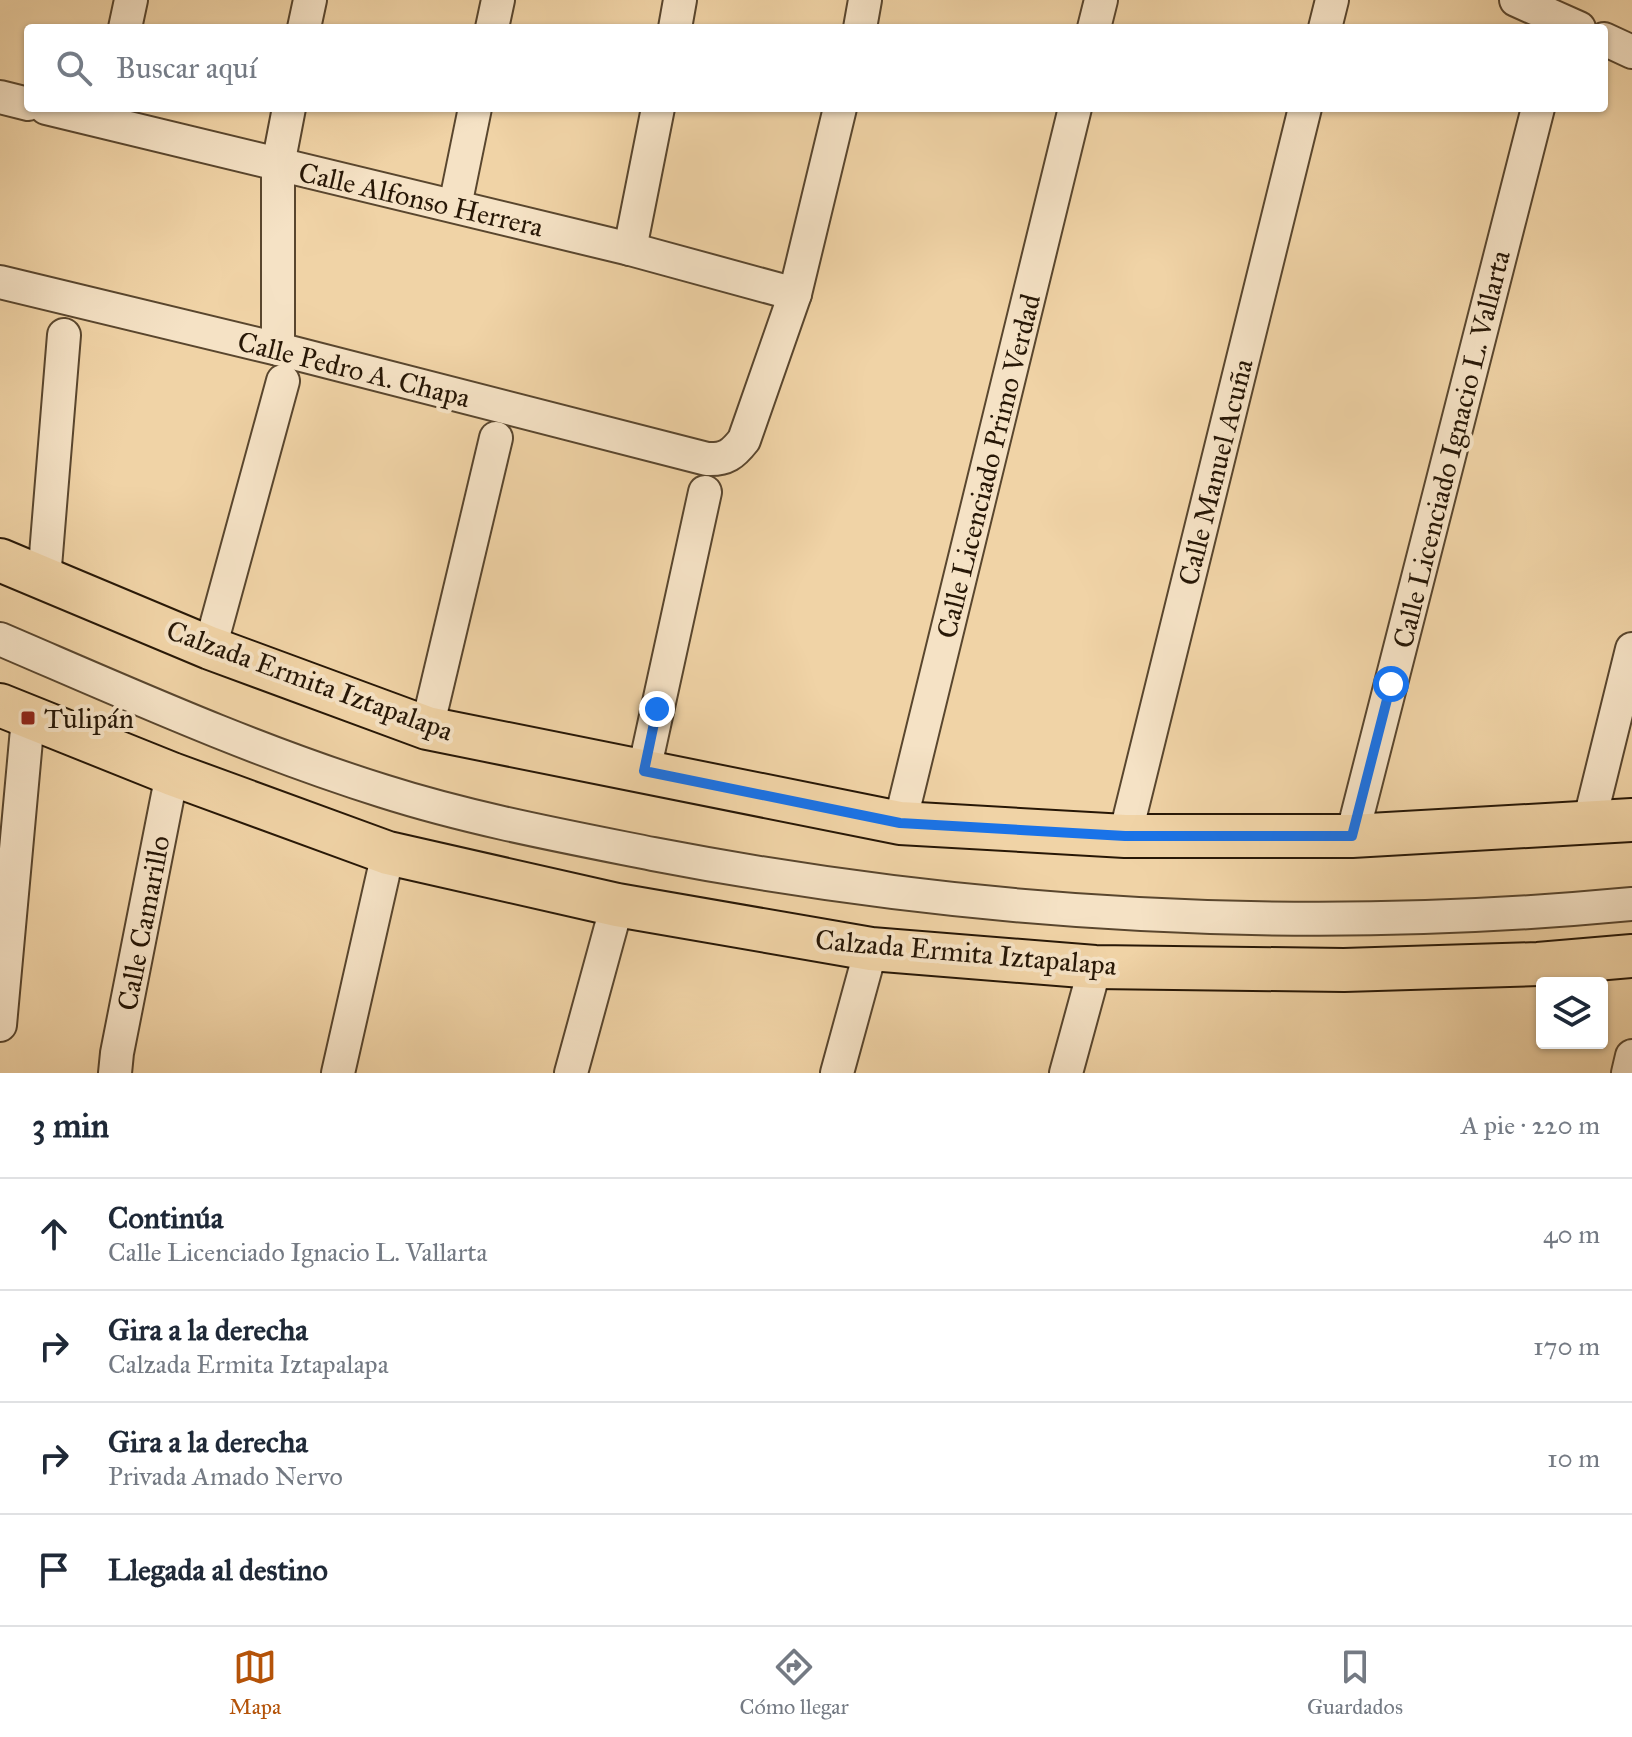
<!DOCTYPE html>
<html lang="es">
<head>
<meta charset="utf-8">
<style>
  body { margin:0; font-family:"IM FELL Great Primer",serif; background:#f2f2f3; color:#1f2937 }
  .controls { position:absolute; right:24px; bottom:24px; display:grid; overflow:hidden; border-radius:8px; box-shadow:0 2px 6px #0004 }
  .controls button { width:72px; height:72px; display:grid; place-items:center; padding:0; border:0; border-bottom:2px solid #e0e1e3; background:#fff; color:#1f2937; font:40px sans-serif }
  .stop { position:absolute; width:24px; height:24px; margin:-18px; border:6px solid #1a73e8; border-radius:50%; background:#fff }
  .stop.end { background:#1a73e8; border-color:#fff; box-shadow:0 2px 8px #0008 }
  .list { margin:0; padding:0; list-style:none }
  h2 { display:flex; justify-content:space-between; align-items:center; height:104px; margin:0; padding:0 32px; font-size:34px }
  h2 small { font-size:26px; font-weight:400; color:#747a83 }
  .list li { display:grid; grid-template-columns:52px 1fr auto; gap:24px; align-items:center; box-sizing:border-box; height:112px; padding:0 32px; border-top:2px solid #e0e1e3 }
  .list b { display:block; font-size:30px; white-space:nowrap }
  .list p { margin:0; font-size:26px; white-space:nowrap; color:#747a83 }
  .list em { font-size:26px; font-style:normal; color:#747a83 }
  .icon { flex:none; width:44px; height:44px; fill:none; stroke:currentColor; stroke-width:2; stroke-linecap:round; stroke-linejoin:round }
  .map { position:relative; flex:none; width:1632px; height:1073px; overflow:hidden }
  .search { position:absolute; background:#fff; box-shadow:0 2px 6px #0004; left:24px; right:24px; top:24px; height:88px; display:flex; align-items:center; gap:20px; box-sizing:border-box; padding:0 28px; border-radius:8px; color:#747a83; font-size:30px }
  .sheet { height:552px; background:#fff }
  nav { display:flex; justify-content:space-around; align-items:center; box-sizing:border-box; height:112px; border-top:2px solid #e0e1e3; background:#fff; font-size:22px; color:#747a83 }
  nav a { display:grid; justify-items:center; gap:4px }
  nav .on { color:#b45309 }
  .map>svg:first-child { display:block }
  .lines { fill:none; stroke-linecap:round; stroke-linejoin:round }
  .minor-casing { stroke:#59462e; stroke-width:36 }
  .major-casing { stroke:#271706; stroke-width:46 }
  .minor { stroke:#f5e2c5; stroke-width:32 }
  .major { stroke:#f0d3a6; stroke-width:42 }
  .route { stroke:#1a73e8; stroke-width:10 }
  .poi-dot { fill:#8f2418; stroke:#f5e2c5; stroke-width:3 }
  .labels { text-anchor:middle; stroke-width:8; stroke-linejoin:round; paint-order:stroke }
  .street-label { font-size:28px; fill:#271706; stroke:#f5e2c5 }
  .poi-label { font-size:28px; fill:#271706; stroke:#f5e2c5; text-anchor:start }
</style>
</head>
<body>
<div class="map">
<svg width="1632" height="1073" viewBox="0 0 1632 1073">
  <rect width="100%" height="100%" fill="#f0d3a6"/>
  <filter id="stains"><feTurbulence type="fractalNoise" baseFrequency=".0025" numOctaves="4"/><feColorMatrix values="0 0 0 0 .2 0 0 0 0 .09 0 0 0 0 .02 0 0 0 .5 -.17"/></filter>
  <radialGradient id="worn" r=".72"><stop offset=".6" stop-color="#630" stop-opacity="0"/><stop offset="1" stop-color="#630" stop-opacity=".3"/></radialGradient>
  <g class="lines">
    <defs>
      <g id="minor">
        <path d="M1516,0L1579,28"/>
        <path d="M125,28L131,0"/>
        <path d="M304,28L310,0"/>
        <path d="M492,28L498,0"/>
        <path d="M675,28L680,0"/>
        <path d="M860,28L865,0"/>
        <path d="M1094,28L1101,0"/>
        <path d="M1325,28L1332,0"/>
        <path d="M1604,39L1632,52"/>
        <path d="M0,97L28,104"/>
        <path d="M46,108L630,249L795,294"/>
        <path d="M455,206L475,108"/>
        <path d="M630,249L658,108"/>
        <path d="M0,282L278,349L707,459C726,460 733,454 744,440L795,294L840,108"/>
        <path d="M278,349V165L289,108"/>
        <path d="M44,579L64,335"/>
        <path d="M0,639C126,693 252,750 383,791C471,819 563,836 653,854C975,916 1305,935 1632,904"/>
        <path d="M210,648L283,381"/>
        <path d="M427,728L496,438"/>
        <path d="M644,771L705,492"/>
        <path d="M900,823L1075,108"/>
        <path d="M1589,823L1632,649"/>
        <path d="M1125,836L1305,108"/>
        <path d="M1352,836L1538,108"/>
        <path d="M0,1025L28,718"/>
        <path d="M115,1073L117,1053L172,774"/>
        <path d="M338,1073L388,853"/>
        <path d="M571,1073L617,905"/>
        <path d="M837,1073L871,949"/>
        <path d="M1066,1073L1095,967"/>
        <path d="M1628,1073L1632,1056"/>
      </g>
      <g id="major">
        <path d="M0,560L210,648L427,728L900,823L1125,836H1352L1632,820"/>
        <path d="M0,705L172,774L388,853L617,905L871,949L1095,967L1344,970L1538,964L1632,956"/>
      </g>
    </defs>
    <use href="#minor" class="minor-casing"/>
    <use href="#major" class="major-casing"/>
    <use href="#minor" class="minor"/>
    <use href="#major" class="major"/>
  </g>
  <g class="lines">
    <path class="route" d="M657,709L644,771L900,823L1125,836H1352L1391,684"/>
  </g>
  <rect class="poi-dot" x="20" y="710" width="16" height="16" rx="4"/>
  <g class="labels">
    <g class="street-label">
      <text transform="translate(421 199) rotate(13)" y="10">Calle Alfonso Herrera</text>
      <text transform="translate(354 369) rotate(14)" y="10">Calle Pedro A. Chapa</text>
      <text transform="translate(1451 449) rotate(-76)" y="10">Calle Licenciado Ignacio L. Vallarta</text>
      <text transform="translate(988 466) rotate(-76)" y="10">Calle Licenciado Primo Verdad</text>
      <text transform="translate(1215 472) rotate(-76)" y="10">Calle Manuel Acuña</text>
      <text transform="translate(310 680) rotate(20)" y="10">Calzada Ermita Iztapalapa</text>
      <text transform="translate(143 923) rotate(-79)" y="10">Calle Camarillo</text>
      <text transform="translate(966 952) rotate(5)" y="10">Calzada Ermita Iztapalapa</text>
    </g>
    <g class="poi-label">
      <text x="44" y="728">Tulipán</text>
    </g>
  </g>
  <rect width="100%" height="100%" filter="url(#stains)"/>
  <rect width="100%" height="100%" fill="url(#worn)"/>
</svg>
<div class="controls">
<button><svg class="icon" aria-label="layers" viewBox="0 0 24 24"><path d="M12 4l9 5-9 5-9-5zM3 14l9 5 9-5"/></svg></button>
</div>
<div class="stop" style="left:1391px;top:684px"></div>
<div class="stop end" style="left:657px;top:709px"></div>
<div class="search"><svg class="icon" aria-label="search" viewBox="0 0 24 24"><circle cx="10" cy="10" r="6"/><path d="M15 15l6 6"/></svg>Buscar aquí</div>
</div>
<section class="sheet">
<h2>3 min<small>A pie · 220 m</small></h2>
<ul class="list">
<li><svg class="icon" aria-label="ahead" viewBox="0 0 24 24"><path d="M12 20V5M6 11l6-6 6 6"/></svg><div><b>Continúa</b><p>Calle Licenciado Ignacio L. Vallarta</p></div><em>40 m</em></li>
<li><svg class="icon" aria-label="right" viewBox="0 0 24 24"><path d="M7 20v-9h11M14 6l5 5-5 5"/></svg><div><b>Gira a la derecha</b><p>Calzada Ermita Iztapalapa</p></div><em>170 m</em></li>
<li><svg class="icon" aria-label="right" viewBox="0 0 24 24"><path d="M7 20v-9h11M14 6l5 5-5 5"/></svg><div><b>Gira a la derecha</b><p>Privada Amado Nervo</p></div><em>10 m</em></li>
<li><svg class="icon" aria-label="arrive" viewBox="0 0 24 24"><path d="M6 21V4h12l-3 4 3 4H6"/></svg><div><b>Llegada al destino</b></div></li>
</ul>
</section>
<nav>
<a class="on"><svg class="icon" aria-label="map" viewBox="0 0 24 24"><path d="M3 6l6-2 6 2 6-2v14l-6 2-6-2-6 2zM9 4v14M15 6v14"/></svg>Mapa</a>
<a><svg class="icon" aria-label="directions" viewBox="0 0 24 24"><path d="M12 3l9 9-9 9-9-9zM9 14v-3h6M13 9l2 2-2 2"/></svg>Cómo llegar</a>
<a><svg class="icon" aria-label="saved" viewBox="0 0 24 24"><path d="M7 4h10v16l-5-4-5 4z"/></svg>Guardados</a>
</nav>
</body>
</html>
